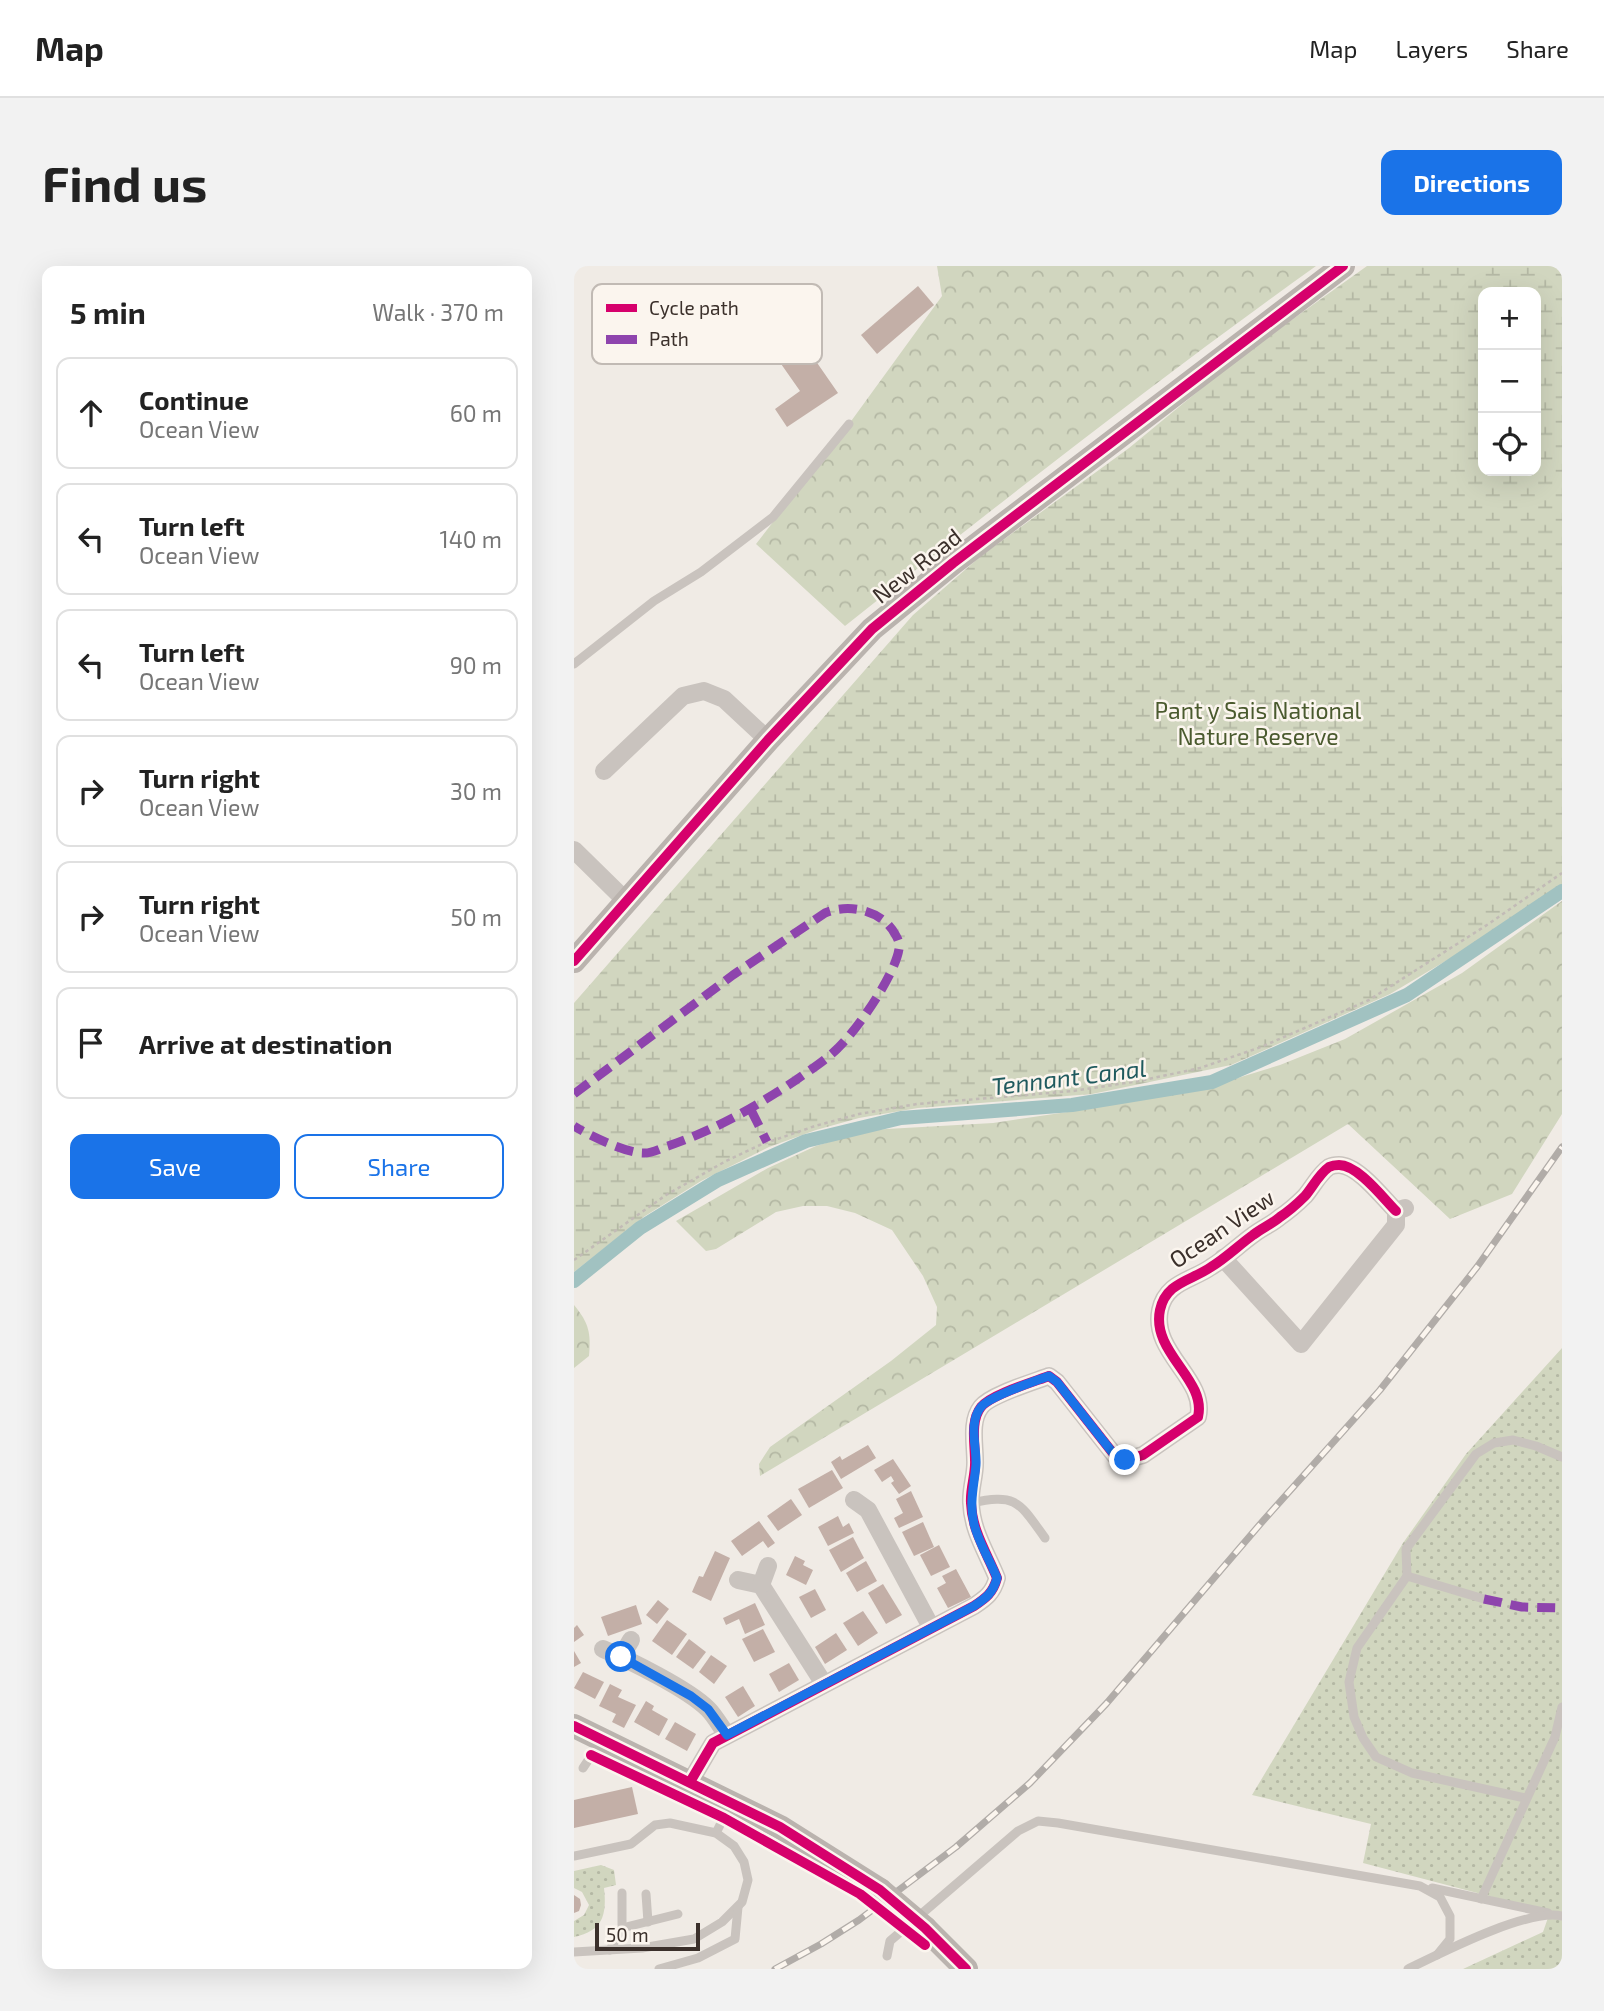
<!DOCTYPE html>
<html lang="en">
<head>
<meta charset="utf-8">
<style>
  body { margin:0; font-family:"Exo 2",sans-serif; background:#f2f2f2; color:#222 }
  .controls { position:absolute; right:21px; top:21px; display:grid; overflow:hidden; border-radius:14px; box-shadow:0 7px 28px #0002 }
  .controls button { width:63px; height:63px; display:grid; place-items:center; padding:0; border:0; border-bottom:2px solid #e0e0e0; background:#fff; color:#222; font:35px sans-serif }
  .scale { position:absolute; left:21px; bottom:18px; width:105px; box-sizing:border-box; padding-left:7px; border:4px solid #3b302b; border-top:0; font-size:19px; line-height:24px; white-space:nowrap; color:#3b302b; -webkit-text-stroke:5px #fbf5ee; paint-order:stroke }
  .stop { position:absolute; width:21px; height:21px; margin:-16px; border:5px solid #1a73e8; border-radius:50%; background:#fff }
  .stop.end { background:#1a73e8; border-color:#fff; box-shadow:0 2px 7px #0008 }
  .list { margin:0; padding:0; list-style:none }
  h2 { display:flex; justify-content:space-between; align-items:center; height:91px; margin:0; padding:0 28px; font-size:30px }
  h2 small { font-size:23px; font-weight:400; color:#767676 }
  .list li { display:grid; grid-template-columns:46px 1fr auto; gap:21px; align-items:center; box-sizing:border-box; height:112px; margin:0 14px 14px; padding:0 14px; border:2px solid #e0e0e0; border-radius:14px }
  .list b { display:block; font-size:26px; white-space:nowrap }
  .list p { margin:0; font-size:23px; white-space:nowrap; color:#767676 }
  .list em { font-size:23px; font-style:normal; color:#767676 }
  .actions { display:flex; gap:14px; padding:21px 28px }
  .actions a { flex:1; padding:16px 0; border:2px solid #1a73e8; border-radius:14px; text-align:center; font-size:24px; color:#1a73e8 }
  .actions .main { background:#1a73e8; color:#fff }
  .icon { flex:none; width:38px; height:38px; fill:none; stroke:currentColor; stroke-width:2; stroke-linecap:round; stroke-linejoin:round }
  .map { position:relative; flex:none; width:988px; height:1703px; overflow:hidden; border-radius:14px }
  header { display:flex; align-items:center; gap:42px; box-sizing:border-box; height:98px; padding:0 35px; background:#fff; border-bottom:2px solid #e0e0e0 }
  header strong { font-size:33px }
  nav { display:flex; gap:38px; margin-inline-start:auto; font-size:24px }
  .intro { display:flex; align-items:center; justify-content:space-between; box-sizing:border-box; height:168px; padding:0 42px }
  h1 { margin:0; font-size:49px }
  .button { padding:18px 32px; border-radius:14px; background:#1a73e8; color:#fff; font-size:24px; font-weight:700 }
  main { display:flex; gap:42px; padding:0 42px }
  aside { flex:1; background:#fff; border-radius:14px; box-shadow:0 7px 28px #0002 }
  .map>svg:first-child { display:block }
  .grass { fill:url(#grass-dots) }
  .forest { fill:url(#forest-crowns) }
  .wetland { fill:url(#wetland-marsh); fill-rule:evenodd }
  .lines { fill:none; stroke-linecap:round; stroke-linejoin:round }
  .canal { stroke:#a1c2c1; stroke-width:14 }
  .building { fill:#c3afa7 }
  .path { stroke:#c2bbb6; stroke-width:2.5; stroke-dasharray:3.5 3.5; stroke-linecap:butt }
  .service { stroke:#c9c3be; stroke-width:9 }
  .minor { stroke:#c9c3be; stroke-width:18 }
  .secondary { stroke:#bab3ae; stroke-width:24 }
  .rail-casing { stroke:#b1aca8; stroke-width:7 }
  .rail { stroke:#fbf5ee; stroke-width:4.5; stroke-dasharray:13; stroke-linecap:butt }
  .secondary-bridge { stroke:#bab3ae; stroke-width:24 }
  .quiet { stroke:#8e44ad; stroke-width:9; stroke-dasharray:18 9; stroke-linecap:butt }
  .cycleway-casing { stroke:#fbf5ee; stroke-width:15 }
  .cycleway { stroke:#d6006c; stroke-width:10 }
  .route { stroke:#1a73e8; stroke-width:9 }
  .labels { text-anchor:middle; stroke-width:5; stroke-linejoin:round; paint-order:stroke }
  .street-label { font-size:23px; fill:#3b302b; stroke:#fbf5ee }
  .park-label { font-size:23px; fill:#4a5a2e; stroke:#fbf5ee }
  .water-label { font-size:24px; font-style:italic; fill:#1f5a5e; stroke:#fbf5ee }
  .key { fill:#fbf5ee; stroke:#c1bab4; stroke-width:2 }
  .key-label { font-size:19px; fill:#3b302b }
</style>
</head>
<body>
<header>
<strong>Map</strong>
<nav><a>Map</a><a>Layers</a><a>Share</a></nav>
</header>
<div class="intro"><h1>Find us</h1><a class="button">Directions</a></div>
<main>
<aside>
<h2>5 min<small>Walk · 370 m</small></h2>
<ul class="list">
<li><svg class="icon" aria-label="ahead" viewBox="0 0 24 24"><path d="M12 20V5M6 11l6-6 6 6"/></svg><div><b>Continue</b><p>Ocean View</p></div><em>60 m</em></li>
<li><svg class="icon" aria-label="left" viewBox="0 0 24 24"><path d="M17 20v-9H6M10 6l-5 5 5 5"/></svg><div><b>Turn left</b><p>Ocean View</p></div><em>140 m</em></li>
<li><svg class="icon" aria-label="left" viewBox="0 0 24 24"><path d="M17 20v-9H6M10 6l-5 5 5 5"/></svg><div><b>Turn left</b><p>Ocean View</p></div><em>90 m</em></li>
<li><svg class="icon" aria-label="right" viewBox="0 0 24 24"><path d="M7 20v-9h11M14 6l5 5-5 5"/></svg><div><b>Turn right</b><p>Ocean View</p></div><em>30 m</em></li>
<li><svg class="icon" aria-label="right" viewBox="0 0 24 24"><path d="M7 20v-9h11M14 6l5 5-5 5"/></svg><div><b>Turn right</b><p>Ocean View</p></div><em>50 m</em></li>
<li><svg class="icon" aria-label="arrive" viewBox="0 0 24 24"><path d="M6 21V4h12l-3 4 3 4H6"/></svg><div><b>Arrive at destination</b></div></li>
</ul>
<div class="actions"><a class="main">Save</a><a>Share</a></div>
</aside>
<div class="map">
<svg width="988" height="1703" viewBox="0 0 988 1703">
  <defs>
    <pattern id="grass-dots" width="8" height="8" patternUnits="userSpaceOnUse" patternTransform="scale(1.75)"><rect width="8" height="8" fill="#d1d6bf"/><path d="M2 2h.1M6 6h.1" fill="none" stroke="#b4b8a4" stroke-width="1.8" stroke-linecap="round"/></pattern>
    <pattern id="forest-crowns" width="20" height="18" patternUnits="userSpaceOnUse" patternTransform="scale(1.75)"><rect width="20" height="18" fill="#d1d6bf"/><path d="M2 6a3 3 0 1 1 6 0M12 15a3 3 0 1 1 6 0" fill="none" stroke="#b4b8a4"/></pattern>
    <pattern id="wetland-marsh" width="20" height="14" patternUnits="userSpaceOnUse" patternTransform="scale(1.75)"><rect width="20" height="14" fill="#d1d6bf"/><path d="M1 5h8M5 5V1M11 12h8M15 12V8" fill="none" stroke="#b4b8a4"/></pattern>
  </defs>
  <rect width="100%" height="100%" fill="#f0ebe5"/>
  <g class="grass">
    <path d="M988,1082V1703H889L969,1666L976,1646L789,1597L797,1558L678,1529L829,1277L892,1188Z"/>
    <path d="M27,1599L40,1604L42,1619L30,1622C33,1649 29,1665 0,1671V1655L10,1649L15,1639L8,1626L0,1622V1605Z"/>
  </g>
  <g class="forest">
    <path d="M363,0H742C581,115 426,237 271,360L182,278L275,158L368,30Z"/>
    <path d="M988,635V848L938,928L876,953L774,858L186,1210L185,1198L196,1181L317,1095L362,1059L363,1041L349,1010L318,964L281,947L253,940H229L202,946L142,983L132,985L102,955L194,902L242,880L295,864L419,857L514,843L631,822L706,799L771,773L888,707Z"/>
    <path d="M0,1039C15,1057 17,1067 15,1090L0,1102Z"/>
  </g>
  <path class="wetland" d="M793,0H988V619L897,680L816,728L657,799L518,828L344,842L285,852L242,864L195,881L127,915L71,950L0,1006V737L339,349L407,290L555,182L662,94ZM909,26H962V205H909Z"/>
  <g class="lines">
    <path class="canal" d="M0,1015L66,962L144,914L232,875L327,852L498,839L638,816L833,729L988,625"/>
  </g>
  <g class="building">
    <path d="M344,20L360,39L303,88L287,69Z"/>
    <path d="M230,78L264,127L213,161L201,143L226,125L205,95Z"/>
    <path d="M294,1179L302,1192L267,1213L257,1196L266,1190L268,1194Z"/>
    <path d="M319,1193L337,1220L325,1228L317,1217L320,1215L317,1210L308,1216L300,1204Z"/>
    <path d="M258,1204L269,1222L235,1242L224,1223Z"/>
    <path d="M337,1225L349,1251L325,1262L320,1252L329,1247L322,1233Z"/>
    <path d="M217,1233L228,1249L204,1265L193,1250Z"/>
    <path d="M264,1250L269,1261L275,1257L280,1267L254,1280L244,1261Z"/>
    <path d="M185,1255L201,1277L194,1282L189,1275L168,1290L157,1275Z"/>
    <path d="M349,1256L360,1281L340,1290L328,1266Z"/>
    <path d="M279,1271L290,1292L267,1306L255,1284Z"/>
    <path d="M365,1279L376,1301L357,1310L346,1289Z"/>
    <path d="M141,1285L156,1292L137,1335L118,1326L125,1310L129,1311Z"/>
    <path d="M221,1290L231,1295L229,1299L239,1304L232,1319L212,1309Z"/>
    <path d="M292,1295L303,1315L283,1326L272,1307Z"/>
    <path d="M382,1303L397,1331L374,1342L363,1322L372,1317L368,1310Z"/>
    <path d="M309,1318L328,1349L312,1358L294,1327Z"/>
    <path d="M241,1323L252,1344L237,1352L225,1331Z"/>
    <path d="M84,1334L95,1343L83,1358L72,1349Z"/>
    <path d="M181,1337L191,1359L171,1368L165,1353L152,1359L149,1352Z"/>
    <path d="M62,1339L68,1358L34,1370L27,1351Z"/>
    <path d="M289,1345L304,1367L284,1380L269,1357Z"/>
    <path d="M93,1354L113,1368L98,1389L78,1375Z"/>
    <path d="M3,1359L10,1369L0,1376V1362Z"/>
    <path d="M189,1363L201,1386L180,1396L168,1373Z"/>
    <path d="M262,1367L273,1384L251,1398L241,1381Z"/>
    <path d="M115,1373L132,1386L119,1403L102,1391Z"/>
    <path d="M0,1385L7,1397L0,1401Z"/>
    <path d="M137,1389L153,1400L140,1418L125,1406Z"/>
    <path d="M215,1397L225,1414L205,1426L195,1408Z"/>
    <path d="M9,1406L30,1416L21,1433L0,1422Z"/>
    <path d="M36,1418L48,1424L44,1431L62,1439L50,1462L38,1456L42,1448L25,1440Z"/>
    <path d="M169,1420L181,1440L164,1451L151,1431Z"/>
    <path d="M72,1435L80,1440L78,1444L94,1453L85,1470L60,1456Z"/>
    <path d="M101,1456L122,1468L113,1485L91,1473Z"/>
    <path d="M58,1521L64,1548L0,1562V1534Z"/>
    <path d="M0,1629L6,1633L7,1639L5,1645L0,1647Z"/>
  </g>
  <g class="lines">
    <path class="path" d="M0,994L92,929L152,895L186,879L241,860L285,848L343,838L499,825L565,815L626,802L687,781L795,734L916,657L988,607"/>
    <g class="service">
      <path d="M0,398L80,335L127,306L199,251L275,158"/>
      <path d="M397,1237C443,1227 445,1236 471,1272"/>
      <path d="M833,1310L910,1333"/>
      <path d="M9,1502L27,1475"/>
      <path d="M951,1532L838,1507L802,1491L789,1472L780,1451L775,1416L783,1382L833,1310L832,1283L902,1188L920,1177L939,1174L962,1180L988,1191"/>
      <path d="M142,1567L156,1539"/>
      <path d="M0,1590L57,1578L81,1559L96,1557L142,1567L160,1580L170,1596L174,1614L168,1636L148,1656L120,1673L68,1682L0,1686"/>
      <path d="M858,1622L974,1647"/>
      <path d="M72,1628L74,1656"/>
      <path d="M907,1633L981,1471L988,1441"/>
      <path d="M48,1662L104,1648"/>
      <path d="M36,1684L48,1662V1627"/>
      <path d="M313,1690L316,1675L444,1565L464,1555L484,1557L846,1620L866,1631L876,1650V1673L863,1689"/>
      <path d="M85,1703L124,1692L161,1673L164,1641"/>
      <path d="M834,1703C867,1687 954,1642 988,1650"/>
    </g>
    <g class="minor">
      <path d="M30,505L109,430L130,425L150,433L194,474"/>
      <path d="M0,584L52,635"/>
      <path d="M649,992L727,1078L822,959V945L831,942"/>
      <path d="M280,1234L294,1244L357,1361"/>
      <path d="M164,1314L187,1319L250,1418"/>
      <path d="M187,1319L194,1300"/>
      <path d="M29,1383C55,1394 114,1423 134,1443C141,1450 147,1461 153,1469"/>
      <path d="M47,1391L57,1374"/>
      <path d="M116,1516L139,1477L400,1340C412,1332 419,1327 423,1312C413,1287 398,1265 397,1237C396,1222 402,1208 401,1194C401,1178 396,1155 407,1141C416,1129 459,1116 475,1110L483,1116L542,1191L551,1194L569,1189L624,1151C633,1113 577,1087 586,1044C592,1016 617,1015 637,1001C652,992 665,979 679,969C688,962 698,958 706,951C715,945 723,938 731,930C738,922 745,908 755,901C757,900 763,899 765,899C784,899 809,932 822,945"/>
    </g>
    <g class="secondary">
      <path d="M0,695L194,474L298,363L379,297L769,0"/>
      <path d="M0,1460L206,1561L306,1624"/>
      <path d="M351,1662L392,1703"/>
    </g>
    <defs>
      <path id="rail" d="M201,1703L247,1678L285,1654L382,1581L456,1517L532,1438L688,1256L806,1124L903,1001L988,881"/>
    </defs>
    <use href="#rail" class="rail-casing"/>
    <use href="#rail" class="rail"/>
    <path class="secondary-bridge" d="M306,1624L351,1662"/>
    <g class="quiet">
      <path d="M0,828L159,709L251,647C275,637 308,644 321,668C324,673 326,677 325,683C321,709 283,764 264,782C252,794 236,804 222,814C181,841 141,864 94,880C87,882 77,888 69,887C52,887 14,869 0,860"/>
      <path d="M177,844L193,876"/>
      <path d="M910,1333L948,1341L988,1342"/>
    </g>
    <defs>
      <g id="cycleway">
        <path d="M0,695L194,474L298,363L379,297L769,0"/>
        <path d="M0,1460L206,1561L306,1624L351,1662L392,1703"/>
        <path d="M17,1489L150,1552L286,1628L351,1679"/>
        <path d="M116,1516L139,1477L400,1340C412,1332 419,1327 423,1312C413,1287 398,1265 397,1237C396,1222 402,1208 401,1194C401,1178 396,1155 407,1141C416,1129 459,1116 475,1110L483,1116L542,1191L551,1194L569,1189L624,1151C633,1113 577,1087 586,1044C592,1016 617,1015 637,1001C652,992 665,979 679,969C688,962 698,958 706,951C715,945 723,938 731,930C738,922 745,908 755,901C757,900 763,899 765,899C784,899 809,932 822,945"/>
      </g>
    </defs>
    <use href="#cycleway" class="cycleway-casing"/>
    <use href="#cycleway" class="cycleway"/>
  </g>
  <g class="lines">
    <path class="route" d="M47,1391L117,1430L134,1443L153,1469L400,1340C412,1332 419,1327 423,1312C416,1294 405,1278 400,1258C395,1237 400,1220 402,1199C403,1181 394,1157 407,1141C416,1130 459,1116 475,1110L483,1116L542,1191L551,1194"/>
  </g>
  <g class="labels">
    <g class="street-label">
      <text transform="translate(343 300) rotate(-38)" y="8">New Road</text>
      <text transform="translate(648 963) rotate(-34)" y="8">Ocean View</text>
    </g>
    <g class="park-label">
      <text x="684" y="453">Pant y Sais National<tspan x="684" dy="26">Nature Reserve</tspan></text>
    </g>
    <g class="water-label">
      <text transform="translate(495 812) rotate(-7)" y="8">Tennant Canal</text>
    </g>
  </g>
  <rect x="18" y="18" width="230" height="80" rx="10" class="key"/>
  <rect x="32" y="38" width="31" height="8" fill="#d6006c"/>
  <rect x="32" y="69" width="31" height="9" fill="#8e44ad"/>
  <g class="key-label">
    <text x="75" y="49">Cycle path</text>
    <text x="75" y="80">Path</text>
  </g>
</svg>
<div class="controls">
<button>+</button>
<button>−</button>
<button><svg class="icon" aria-label="locate" viewBox="0 0 24 24"><circle cx="12" cy="12" r="6"/><path d="M12 2v4M12 18v4M2 12h4M18 12h4"/></svg></button>
</div>
<div class="scale">50 m</div>
<div class="stop" style="left:47px;top:1391px"></div>
<div class="stop end" style="left:551px;top:1194px"></div>
</div>
</main>
</body>
</html>
